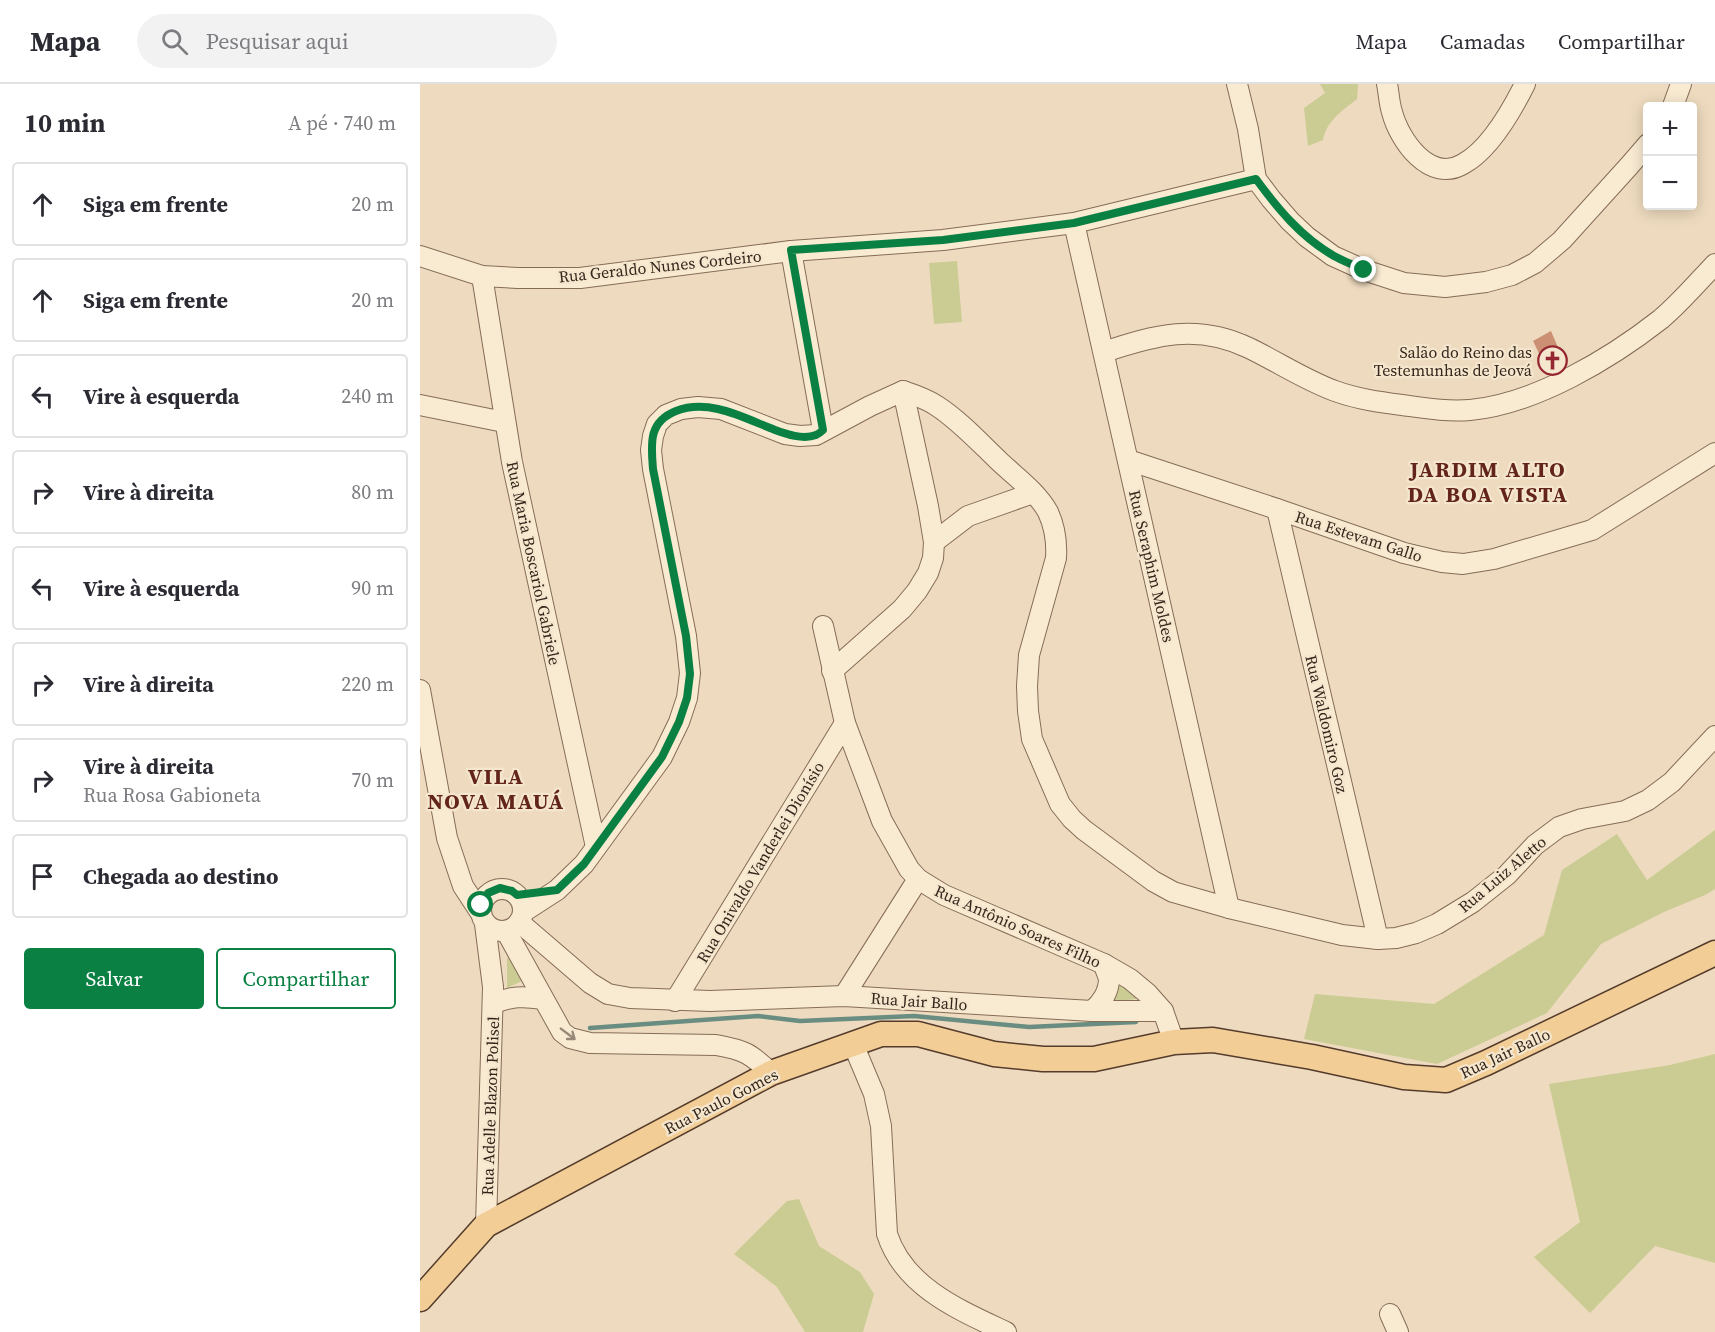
<!DOCTYPE html>
<html lang="pt">
<head>
<meta charset="utf-8">
<style>
  body { margin:0; font-family:"Source Serif 4",serif; background:#f2f2f3; color:#2b2b33 }
  .controls { position:absolute; right:18px; top:18px; display:grid; overflow:hidden; border-radius:6px; box-shadow:0 3px 15px #0003 }
  .controls button { width:54px; height:54px; display:grid; place-items:center; padding:0; border:0; border-bottom:2px solid #e1e1e2; background:#fff; color:#2b2b33; font:30px sans-serif }
  .stop { position:absolute; width:18px; height:18px; margin:-14px; border:4px solid #0b8043; border-radius:50%; background:#fff }
  .stop.end { background:#0b8043; border-color:#fff; box-shadow:0 2px 6px #0008 }
  .list { margin:0; padding:0; list-style:none }
  h2 { display:flex; justify-content:space-between; align-items:center; height:78px; margin:0; padding:0 24px; font-size:26px }
  h2 small { font-size:20px; font-weight:400; color:#7c7c81 }
  .list li { display:grid; grid-template-columns:39px 1fr auto; gap:18px; align-items:center; box-sizing:border-box; height:84px; margin:0 12px 12px; padding:0 12px; border:2px solid #e1e1e2; border-radius:6px }
  .list b { display:block; font-size:22px; white-space:nowrap }
  .list p { margin:0; font-size:20px; white-space:nowrap; color:#7c7c81 }
  .list em { font-size:20px; font-style:normal; color:#7c7c81 }
  .actions { display:flex; gap:12px; padding:18px 24px }
  .actions a { flex:1; padding:14px 0; border:2px solid #0b8043; border-radius:6px; text-align:center; font-size:21px; color:#0b8043 }
  .actions .main { background:#0b8043; color:#fff }
  .icon { flex:none; width:33px; height:33px; fill:none; stroke:currentColor; stroke-width:2; stroke-linecap:round; stroke-linejoin:round }
  .map { position:relative; flex:none; width:1295px; height:1248px; overflow:hidden }
  header { display:flex; align-items:center; gap:36px; box-sizing:border-box; height:84px; padding:0 30px; background:#fff; border-bottom:2px solid #e1e1e2 }
  header strong { font-size:28px }
  nav { display:flex; gap:33px; margin-inline-start:auto; font-size:21px }
  .search { width:420px; height:54px; background:#f2f2f3; display:flex; align-items:center; gap:15px; box-sizing:border-box; padding:0 21px; border-radius:33px; color:#7c7c81; font-size:22px }
  main { display:flex }
  aside { flex:1; background:#fff }
  .map>svg:first-child { display:block }
  .green { fill:#cacc93 }
  .lines { fill:none; stroke-linecap:round; stroke-linejoin:round }
  .stream { stroke:#698d81; stroke-width:4.5 }
  .building { fill:#cc9174 }
  .minor-casing { stroke:#866c57; stroke-width:22 }
  .major-casing { stroke:#543b2c; stroke-width:27 }
  .minor { stroke:#f9ead2; stroke-width:20 }
  .major { stroke:#f2cd95; stroke-width:24 }
  .oneway { stroke:#978877 }
  .route { stroke:#0b8043; stroke-width:8 }
  .labels { text-anchor:middle; stroke-width:4.5; stroke-linejoin:round; paint-order:stroke }
  .street-label { font-size:16px; fill:#35261c; stroke:#f5e6ce }
  .poi-label { font-size:16px; fill:#35261c; stroke:#f5e6ce; text-anchor:end }
  .district-label { font-size:22px; font-weight:bold; letter-spacing:1.5px; fill:#62241b; stroke:#f5e6ce }
</style>
</head>
<body>
<header>
<strong>Mapa</strong>
<div class="search"><svg class="icon" aria-label="search" viewBox="0 0 24 24"><circle cx="10" cy="10" r="6"/><path d="M15 15l6 6"/></svg>Pesquisar aqui</div>
<nav><a>Mapa</a><a>Camadas</a><a>Compartilhar</a></nav>
</header>
<main>
<aside>
<h2>10 min<small>A pé · 740 m</small></h2>
<ul class="list">
<li><svg class="icon" aria-label="ahead" viewBox="0 0 24 24"><path d="M12 20V5M6 11l6-6 6 6"/></svg><div><b>Siga em frente</b></div><em>20 m</em></li>
<li><svg class="icon" aria-label="ahead" viewBox="0 0 24 24"><path d="M12 20V5M6 11l6-6 6 6"/></svg><div><b>Siga em frente</b></div><em>20 m</em></li>
<li><svg class="icon" aria-label="left" viewBox="0 0 24 24"><path d="M17 20v-9H6M10 6l-5 5 5 5"/></svg><div><b>Vire à esquerda</b></div><em>240 m</em></li>
<li><svg class="icon" aria-label="right" viewBox="0 0 24 24"><path d="M7 20v-9h11M14 6l5 5-5 5"/></svg><div><b>Vire à direita</b></div><em>80 m</em></li>
<li><svg class="icon" aria-label="left" viewBox="0 0 24 24"><path d="M17 20v-9H6M10 6l-5 5 5 5"/></svg><div><b>Vire à esquerda</b></div><em>90 m</em></li>
<li><svg class="icon" aria-label="right" viewBox="0 0 24 24"><path d="M7 20v-9h11M14 6l5 5-5 5"/></svg><div><b>Vire à direita</b></div><em>220 m</em></li>
<li><svg class="icon" aria-label="right" viewBox="0 0 24 24"><path d="M7 20v-9h11M14 6l5 5-5 5"/></svg><div><b>Vire à direita</b><p>Rua Rosa Gabioneta</p></div><em>70 m</em></li>
<li><svg class="icon" aria-label="arrive" viewBox="0 0 24 24"><path d="M6 21V4h12l-3 4 3 4H6"/></svg><div><b>Chegada ao destino</b></div></li>
</ul>
<div class="actions"><a class="main">Salvar</a><a>Compartilhar</a></div>
</aside>
<div class="map">
<svg width="1295" height="1248" viewBox="0 0 1295 1248">
  <rect width="100%" height="100%" fill="#eedbbf"/>
  <g class="green">
    <path d="M900,0H938L937,15C922,27 907,36 903,56L888,62L884,24L905,9Z"/>
    <path d="M537,177L542,238L514,240L509,179Z"/>
    <path d="M1295,746V805L1285,811L1244,828L1181,860L1127,929L1017,980L884,955L895,910L1014,920L1124,851L1142,786L1197,750L1227,796Z"/>
    <path d="M87,874L92,875L102,897L87,904Z"/>
    <path d="M697,896L716,909V915L692,918Z"/>
    <path d="M1295,970V1179L1235,1162L1170,1229L1114,1173L1160,1138L1129,1000L1250,981Z"/>
    <path d="M379,1115L399,1162L440,1188L454,1210L443,1248H385L357,1203L314,1170L367,1117Z"/>
  </g>
  <g class="lines">
    <path class="stream" d="M170,944L338,932L380,937L494,932L609,943L716,938"/>
  </g>
  <path class="building" d="M1131,247L1146,282L1129,290L1113,257Z"/>
  <g class="lines">
    <defs>
      <g id="minor">
        <path d="M817,0L828,45L836,95L851,115L870,137L887,153L913,172L944,186L984,199L1025,203L1066,198L1092,191L1115,179L1142,156L1209,82L1228,60"/>
        <path d="M967,0C969,9 969,19 972,28C979,56 1010,100 1043,80C1069,66 1092,26 1105,0"/>
        <path d="M1253,22L1261,0"/>
        <path d="M654,139L809,824"/>
        <path d="M371,167L403,346"/>
        <path d="M0,172L62,192L98,194H160L371,167L523,156L654,139L836,95"/>
        <path d="M62,192L92,378L176,763"/>
        <path d="M684,268C735,251 777,239 829,264C858,278 885,296 915,307C937,315 959,318 982,321C1004,324 1027,328 1050,326C1115,320 1190,275 1241,235C1260,219 1278,198 1295,180"/>
        <path d="M0,321L84,338"/>
        <path d="M708,376L857,425L984,469L1022,478L1043,480L1074,475L1172,446L1295,369"/>
        <path d="M857,425L958,855"/>
        <path d="M514,458L548,432L613,409"/>
        <path d="M403,542L425,639L462,737L489,785L498,795L524,811L684,880L710,895L728,910L743,927L754,958"/>
        <path d="M412,587L482,525L497,507L508,489L513,474L514,458L508,422L483,307"/>
        <path d="M0,606L27,754L43,802L60,828"/>
        <circle cx="82" cy="826" r="21"/>
        <path d="M103,828L137,806L164,780L242,673L259,638L267,614L270,589L266,552L233,385L231,366L233,352L237,340L246,331L261,325L278,323L301,325L365,350L380,352L396,351L450,322L483,307C495,311 507,315 517,322C540,337 560,359 580,378C596,393 617,408 628,428C635,443 637,458 636,474L609,571L607,602L608,627L612,655L640,720L652,735L664,746L733,797L753,808L809,824L922,851L958,855L976,854L996,849L1017,840L1053,818L1087,791L1115,761L1139,743L1162,735L1205,727L1228,716L1252,698L1295,652"/>
        <path d="M99,838L170,899L188,910L210,914L290,917L424,912L672,927H743"/>
        <path d="M65,840L73,903L66,1141"/>
        <path d="M86,847L142,948L150,954L170,959L296,961C324,966 330,969 351,989"/>
        <path d="M424,912L498,795"/>
        <path d="M255,917L425,639"/>
        <path d="M73,920C90,912 104,912 122,915"/>
        <path d="M672,927C681,920 689,908 689,895C688,891 685,885 684,880"/>
        <path d="M433,960L454,1010L461,1042L467,1150C484,1203 539,1226 586,1248"/>
        <path d="M970,1230L978,1248"/>
      </g>
      <path id="major" d="M0,1215L66,1141L351,989L461,950H498L574,970L623,975H674L754,958L793,956L892,973L984,993L1026,996L1066,979L1295,869"/>
    </defs>
    <use href="#minor" class="minor-casing"/>
    <use href="#major" class="major-casing"/>
    <use href="#minor" class="minor"/>
    <use href="#major" class="major"/>
  </g>
  <defs><path id="oneway-shaft" d="M-6 0H5M1.5-3L5.5 0L1.5 3" fill="none" stroke-width="1.6" stroke-linecap="round" stroke-linejoin="round" transform="scale(1.5)"/></defs>
  <use class="oneway" href="#oneway-shaft" transform="translate(148 950) rotate(37)"/>
  <g class="lines">
    <path class="route" d="M61,821L68,809L80,804L92,807L97,811L137,806L164,780L242,673L259,638L267,614L270,590L266,552L233,385C231,360 228,338 256,327C289,314 324,334 355,346C366,350 383,356 396,351C398,350 401,348 403,346L371,166L523,156L654,139L836,95C858,125 881,153 914,172C923,177 934,181 944,186"/>
  </g>
  <defs>
    <symbol id="church-ring" viewBox="-11 -11 22 22"><circle r="9.5" fill="#f5e6ce" stroke="#952732" stroke-width="1.5"/><path d="M-1.2-6h2.4v3.5h3.3v2.4h-3.3V6h-2.4V-.1h-3.3v-2.4h3.3Z" fill="#952732"/></symbol>
  </defs>
  <g fill-rule="evenodd">
    <use href="#church-ring" x="1116" y="260" width="33" height="33"/>
  </g>
  <g class="labels">
    <g class="street-label">
      <text transform="translate(240 182) rotate(-6)" y="6">Rua Geraldo Nunes Cordeiro</text>
      <text transform="translate(939 452) rotate(18)" y="6">Rua Estevam Gallo</text>
      <text transform="translate(114 479) rotate(78)" y="6">Rua Maria Boscariol Gabriele</text>
      <text transform="translate(732 482) rotate(77)" y="6">Rua Seraphim Moldes</text>
      <text transform="translate(907 640) rotate(77)" y="6">Rua Waldomiro Goz</text>
      <text transform="translate(340 778) rotate(-59)" y="6">Rua Onivaldo Vanderlei Dionísio</text>
      <text transform="translate(1082 790) rotate(-40)" y="6">Rua Luiz Aletto</text>
      <text transform="translate(598 842) rotate(24)" y="6">Rua Antônio Soares Filho</text>
      <text transform="translate(499 917) rotate(4)" y="6">Rua Jair Ballo</text>
      <text transform="translate(1085 969) rotate(-25)" y="6">Rua Jair Ballo</text>
      <text transform="translate(301 1017) rotate(-27)" y="6">Rua Paulo Gomes</text>
      <text transform="translate(70 1022) rotate(-88)" y="6">Rua Adelle Blazon Polisel</text>
    </g>
    <g class="poi-label">
      <text x="1112" y="274">Salão do Reino das<tspan x="1112" dy="18">Testemunhas de Jeová</tspan></text>
    </g>
    <g class="district-label">
      <text x="1068" y="393">JARDIM ALTO<tspan x="1068" dy="25">DA BOA VISTA</tspan></text>
      <text x="76" y="700">VILA<tspan x="76" dy="25">NOVA MAUÁ</tspan></text>
    </g>
  </g>
</svg>
<div class="controls">
<button>+</button>
<button>−</button>
</div>
<div class="stop" style="left:61px;top:821px"></div>
<div class="stop end" style="left:944px;top:186px"></div>
</div>
</main>
</body>
</html>
